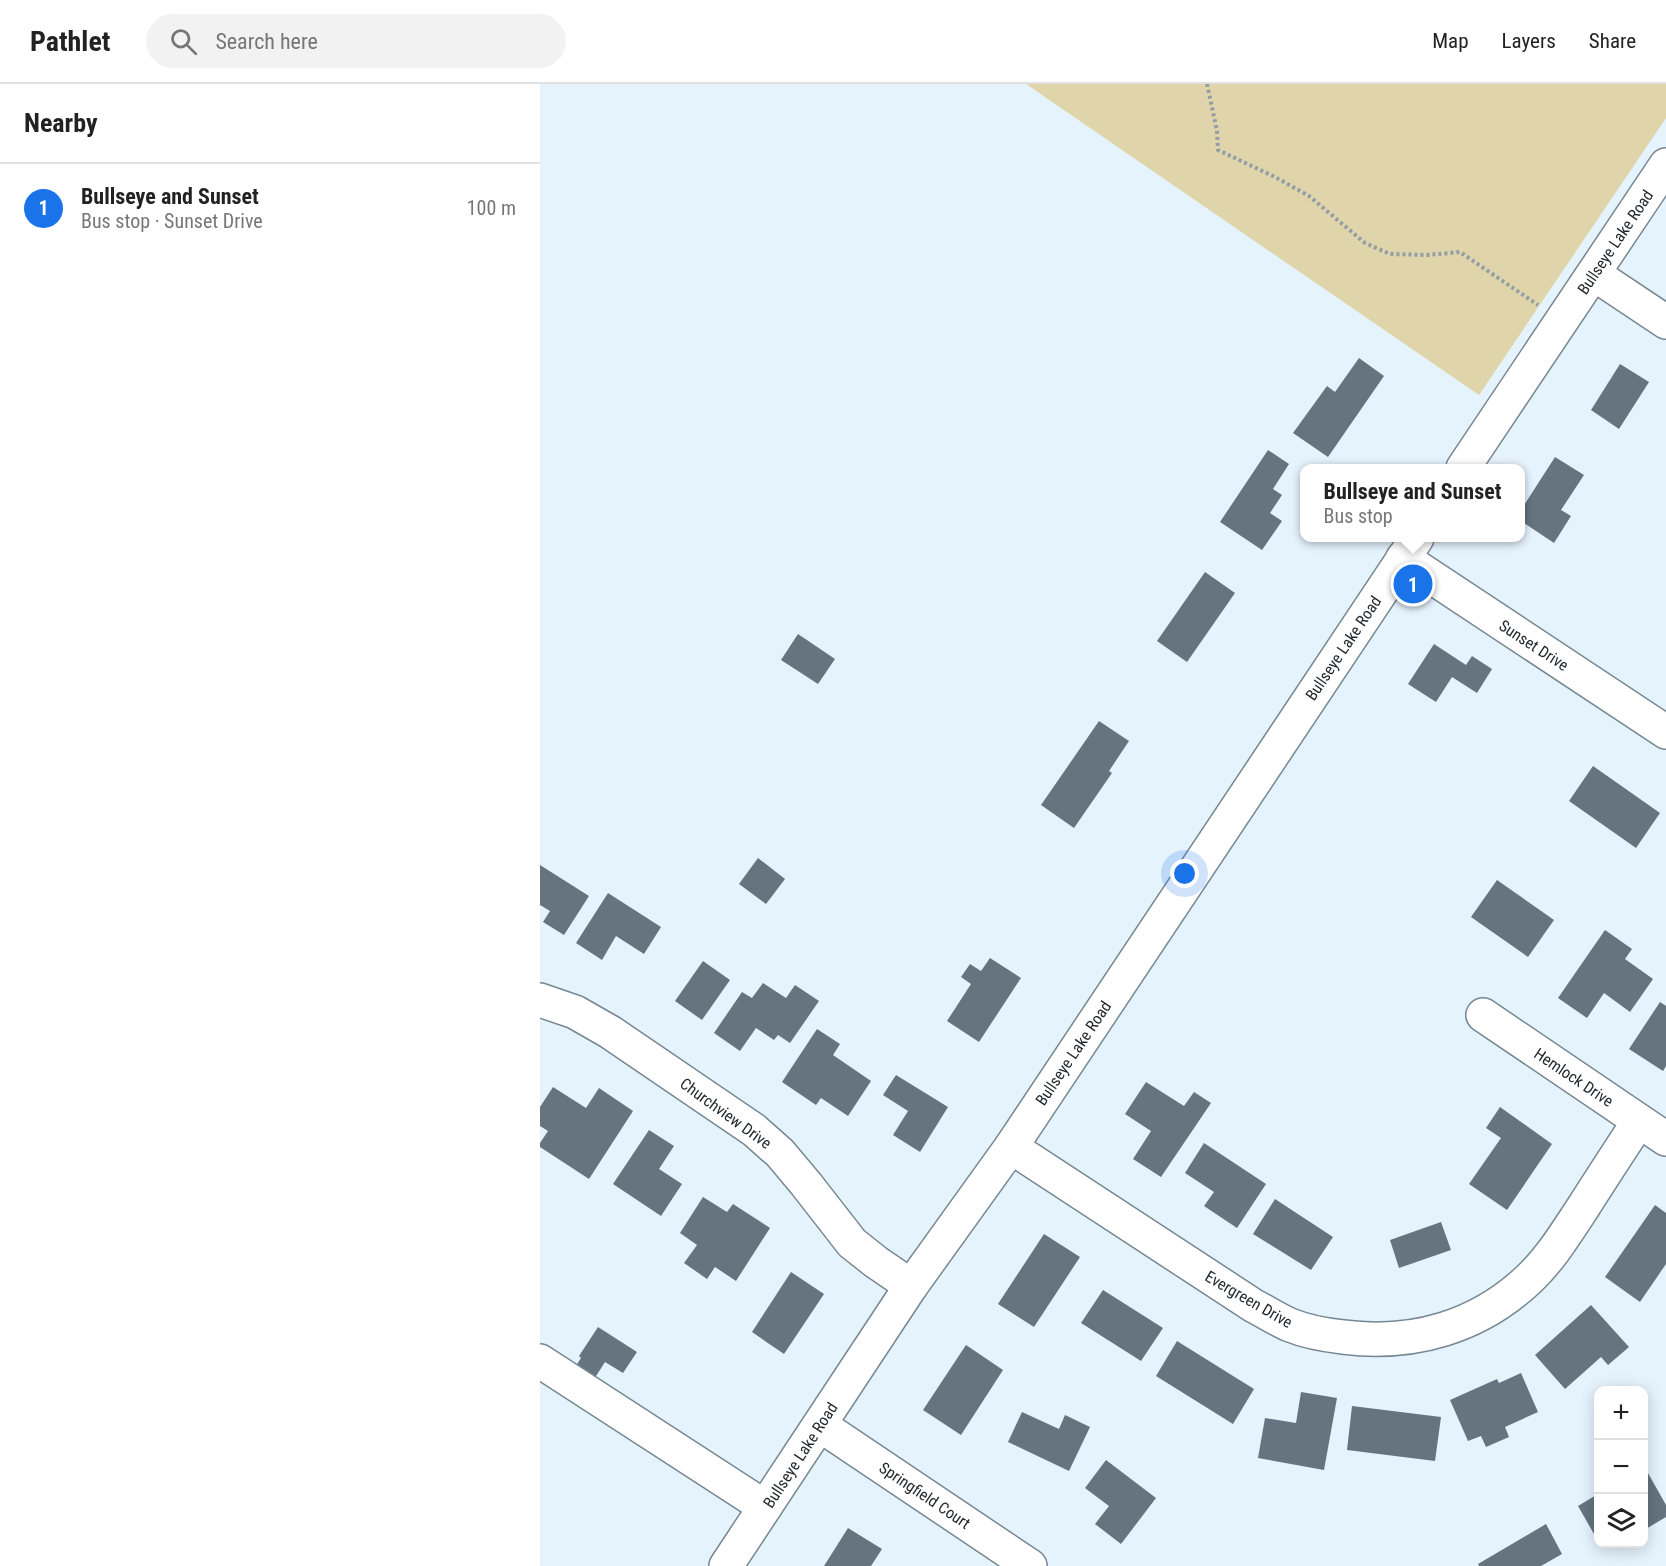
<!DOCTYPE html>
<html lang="en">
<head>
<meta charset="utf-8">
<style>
  body { margin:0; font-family:"Roboto Condensed",sans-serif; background:#f2f2f2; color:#222 }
  .controls { position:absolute; right:18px; bottom:18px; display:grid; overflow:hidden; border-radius:12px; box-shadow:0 3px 15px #0003 }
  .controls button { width:54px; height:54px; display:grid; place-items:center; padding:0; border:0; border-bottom:2px solid #e0e0e0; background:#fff; color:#222; font:30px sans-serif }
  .you { position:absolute; left:645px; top:790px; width:21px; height:21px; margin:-15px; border:4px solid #fff; border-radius:50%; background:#1a73e8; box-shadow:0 0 0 9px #1a73e833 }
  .badge { display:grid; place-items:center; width:39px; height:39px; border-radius:50%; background:#1a73e8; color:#fff; font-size:20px; font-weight:700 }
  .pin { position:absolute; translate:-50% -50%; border:3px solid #fff; box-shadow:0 2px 6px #0006 }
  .popup { position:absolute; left:760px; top:380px; width:225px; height:78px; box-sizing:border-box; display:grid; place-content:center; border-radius:12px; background:#fff; filter:drop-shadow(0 2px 4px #0005); font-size:20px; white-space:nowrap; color:#767676 }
  .popup b { font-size:22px; color:#222 }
  .popup::after { content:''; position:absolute; left:50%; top:100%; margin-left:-12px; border:12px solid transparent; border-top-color:#fff }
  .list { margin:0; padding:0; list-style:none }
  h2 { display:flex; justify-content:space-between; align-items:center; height:78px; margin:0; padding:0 24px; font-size:26px }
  h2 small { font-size:20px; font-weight:400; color:#767676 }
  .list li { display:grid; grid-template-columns:39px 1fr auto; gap:18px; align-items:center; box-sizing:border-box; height:90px; padding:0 24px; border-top:2px solid #e0e0e0 }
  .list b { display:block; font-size:22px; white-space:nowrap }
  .list p { margin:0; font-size:20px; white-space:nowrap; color:#767676 }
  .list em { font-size:20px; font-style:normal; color:#767676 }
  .icon { flex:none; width:33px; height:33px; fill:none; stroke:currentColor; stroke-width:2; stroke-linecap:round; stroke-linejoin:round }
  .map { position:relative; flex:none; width:1126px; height:1482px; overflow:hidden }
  header { display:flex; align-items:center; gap:36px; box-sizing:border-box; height:84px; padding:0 30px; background:#fff; border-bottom:2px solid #e0e0e0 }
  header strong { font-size:28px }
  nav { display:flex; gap:33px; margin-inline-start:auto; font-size:21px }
  .search { width:420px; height:54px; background:#f2f2f2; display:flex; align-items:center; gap:15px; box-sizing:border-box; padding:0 21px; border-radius:33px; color:#767676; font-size:22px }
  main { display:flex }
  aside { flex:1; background:#fff }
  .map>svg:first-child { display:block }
  .green { fill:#e0d5aa }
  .building { fill:#65747f }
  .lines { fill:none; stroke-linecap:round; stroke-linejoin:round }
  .minor-casing { stroke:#768792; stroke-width:36 }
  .path { stroke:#929da5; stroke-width:4; stroke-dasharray:3 3; stroke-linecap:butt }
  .minor { stroke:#fff; stroke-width:33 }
  .labels { text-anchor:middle; stroke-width:5; stroke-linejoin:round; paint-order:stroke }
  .street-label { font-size:16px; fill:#1f262b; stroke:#fefefe }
</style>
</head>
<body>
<header>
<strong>Pathlet</strong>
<div class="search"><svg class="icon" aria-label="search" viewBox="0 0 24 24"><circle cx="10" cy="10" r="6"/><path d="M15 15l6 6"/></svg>Search here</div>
<nav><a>Map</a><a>Layers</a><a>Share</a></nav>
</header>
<main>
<aside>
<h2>Nearby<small></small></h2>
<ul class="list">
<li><span class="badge">1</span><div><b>Bullseye and Sunset</b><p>Bus stop · Sunset Drive</p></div><em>100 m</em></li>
</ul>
</aside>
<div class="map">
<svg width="1126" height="1482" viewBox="0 0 1126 1482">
  <rect width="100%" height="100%" fill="#e5f3fd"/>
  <path class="green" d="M486,0H1126V34L939,311Z"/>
  <g class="building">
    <path d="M819,274L844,292L788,373L753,349L787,302L795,308Z"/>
    <path d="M1080,280L1109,298L1079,345L1051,326Z"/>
    <path d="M728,366L749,380L733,405L742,411L730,429L742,437L722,466L680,438Z"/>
    <path d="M1015,373L1044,391L1021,426L1031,432L1014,459L981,437V426Z"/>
    <path d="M665,488L695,509L647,578L617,557Z"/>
    <path d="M258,550L295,575L278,600L241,576Z"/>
    <path d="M894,560L926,581L932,572L952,585L937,609L912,593L896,618L868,600Z"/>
    <path d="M559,637L589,657L569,687L572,689L534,744L501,721Z"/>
    <path d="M1053,682L1120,729L1096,764L1029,717Z"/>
    <path d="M218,774L245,795L226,820L199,800Z"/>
    <path d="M0,781L49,812L24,851L3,838L10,827L0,821Z"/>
    <path d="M957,796L1014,836L988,873L931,833Z"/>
    <path d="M68,809L121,843L104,870L76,852L62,876L36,859Z"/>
    <path d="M1065,846L1092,865L1085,875L1113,895L1090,928L1064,909L1047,934L1018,914Z"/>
    <path d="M450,874L481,894L439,958L407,937L431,900L421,893L430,880L441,887Z"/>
    <path d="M163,877L190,896L162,936L135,917Z"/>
    <path d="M223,899L246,914L255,901L279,917L250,959L238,951L234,956L216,944L200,967L174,949L202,908L212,914Z"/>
    <path d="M1120,918L1126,922V982L1123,987L1089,965Z"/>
    <path d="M277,945L300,960L293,971L331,997L308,1032L281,1014L276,1021L242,998Z"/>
    <path d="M356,991L408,1023L380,1068L353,1051L368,1027L343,1011Z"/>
    <path d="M606,998L644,1022L654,1008L671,1019L621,1093L593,1075L611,1047L585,1030Z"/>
    <path d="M13,1003L46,1024L59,1004L93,1027L49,1095L0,1063V1059L8,1047L0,1042V1023Z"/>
    <path d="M960,1023L1012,1060L967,1126L929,1100L961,1054L946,1044Z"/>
    <path d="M109,1046L134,1062L119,1085L142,1100L121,1132L73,1100Z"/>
    <path d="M664,1059L726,1100L697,1144L664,1122L674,1108L645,1089Z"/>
    <path d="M163,1113L187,1128L193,1120L230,1144L196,1197L175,1183L167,1195L144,1179L157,1161L140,1149Z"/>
    <path d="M735,1115L793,1153L771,1186L713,1150Z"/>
    <path d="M1115,1121L1126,1129V1180L1100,1218L1065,1193Z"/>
    <path d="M901,1138L911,1166L859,1184L850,1156Z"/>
    <path d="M504,1150L540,1173L494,1243L458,1220Z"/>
    <path d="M251,1188L284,1210L244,1270L212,1248Z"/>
    <path d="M563,1206L623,1244L601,1277L541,1239Z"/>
    <path d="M1051,1221L1089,1263L1068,1281L1061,1273L1025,1305L995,1271Z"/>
    <path d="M58,1243L97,1268L83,1289L65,1278L51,1300L32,1288L41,1274L39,1272Z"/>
    <path d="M637,1257L714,1305L693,1340L616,1292Z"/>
    <path d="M426,1261L463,1286L421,1351L383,1326Z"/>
    <path d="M981,1289L998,1328L965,1343L969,1353L946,1363L941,1352L928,1357L910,1316L957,1295L959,1299Z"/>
    <path d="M761,1308L797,1314L784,1386L718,1374L725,1334L756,1339Z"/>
    <path d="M812,1322L901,1333L895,1377L807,1366Z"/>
    <path d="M482,1328L519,1345L525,1331L550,1343L529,1387L468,1358Z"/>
    <path d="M566,1376L616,1414L581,1460L555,1440L569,1422L545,1404Z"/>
    <path d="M1104,1382L1126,1421V1433L1104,1446Z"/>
    <path d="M1058,1410V1457L1038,1422Z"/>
    <path d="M1006,1440L1022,1470L1001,1482H939L938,1480Z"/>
    <path d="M308,1444L342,1465L331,1482H284Z"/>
  </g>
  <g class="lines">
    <defs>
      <g id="minor">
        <path d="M1054,190L1126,238"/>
        <path d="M923,384L1126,81"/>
        <path d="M863,474L1126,648"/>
        <path d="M0,916L35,928L70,948L214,1046L240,1069L266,1100L312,1159L336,1178L371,1202"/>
        <path d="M943,931L1126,1055"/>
        <path d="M471,1063L714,1222C726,1228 738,1236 750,1241C767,1248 785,1251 803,1253C873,1262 939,1243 990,1194C1011,1174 1026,1149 1042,1125C1061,1095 1080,1066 1099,1037"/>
        <path d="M0,1277L225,1423"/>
        <path d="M280,1341L490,1482"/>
        <path d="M186,1482L371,1202L471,1063L877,454"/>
      </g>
    </defs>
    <use href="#minor" class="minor-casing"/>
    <path class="path" d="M667,0L677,47L678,66L735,93L769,112L825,159L850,170L887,171L920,168L998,221"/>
    <use href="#minor" class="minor"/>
  </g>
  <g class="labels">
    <g class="street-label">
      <text transform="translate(1075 158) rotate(-56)" y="6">Bullseye Lake Road</text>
      <text transform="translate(994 561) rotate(33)" y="6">Sunset Drive</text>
      <text transform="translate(803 564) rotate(-56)" y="6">Bullseye Lake Road</text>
      <text transform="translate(533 969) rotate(-56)" y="6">Bullseye Lake Road</text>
      <text transform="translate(1034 993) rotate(34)" y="6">Hemlock Drive</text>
      <text transform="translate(186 1029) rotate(36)" y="6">Churchview Drive</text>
      <text transform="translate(709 1215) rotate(30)" y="6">Evergreen Drive</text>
      <text transform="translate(260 1371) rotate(-57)" y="6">Bullseye Lake Road</text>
      <text transform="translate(385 1411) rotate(34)" y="6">Springfield Court</text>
    </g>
  </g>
</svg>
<div class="controls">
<button>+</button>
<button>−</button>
<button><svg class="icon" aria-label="layers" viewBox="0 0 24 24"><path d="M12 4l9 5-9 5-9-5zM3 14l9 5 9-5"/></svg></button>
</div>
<div class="you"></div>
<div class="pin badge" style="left:873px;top:500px">1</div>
<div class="popup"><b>Bullseye and Sunset</b>Bus stop</div>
</div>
</main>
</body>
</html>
